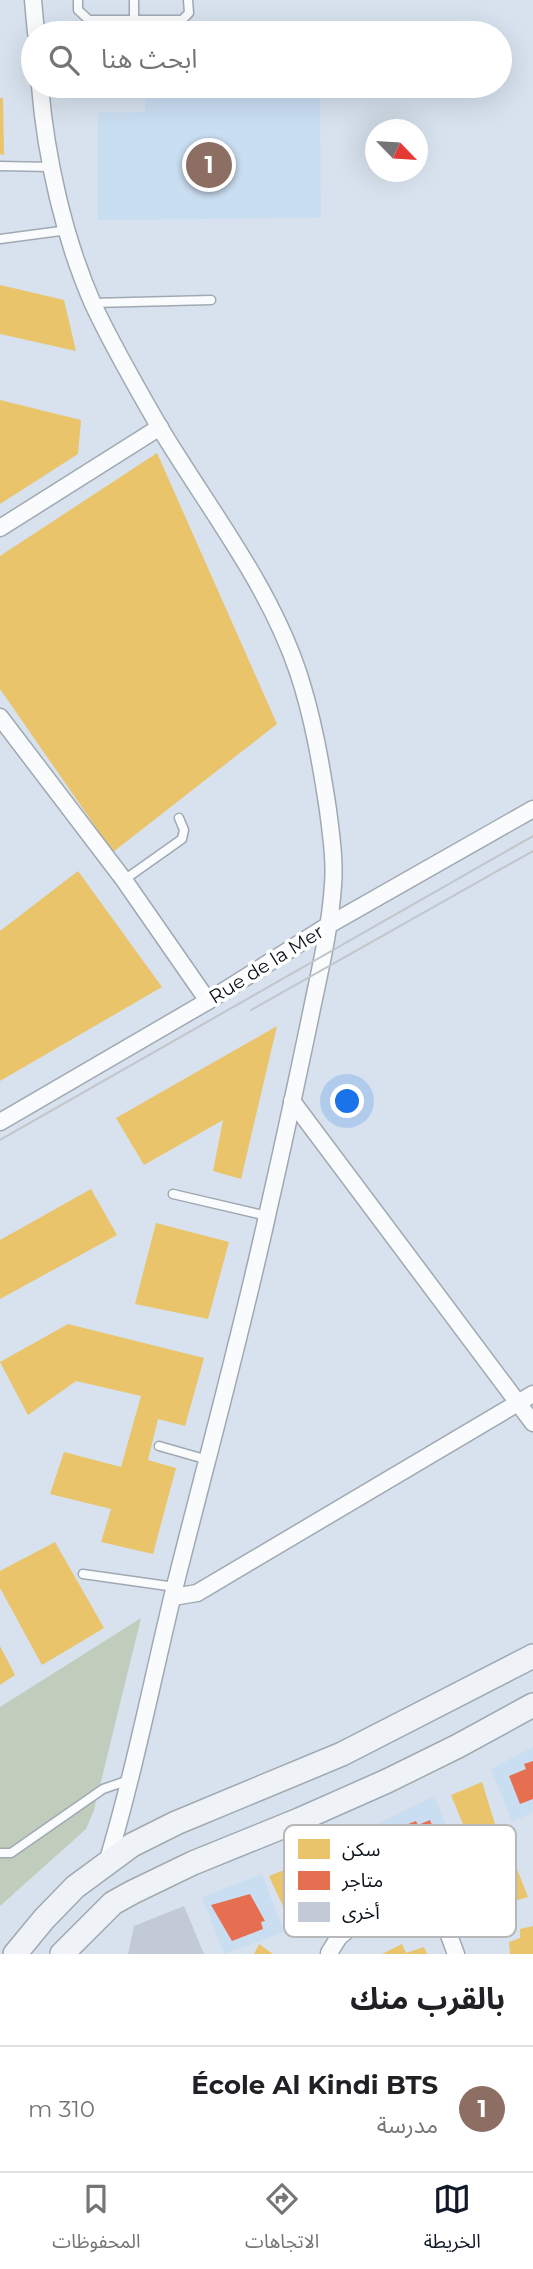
<!DOCTYPE html>
<html lang="ar">
<head>
<meta charset="utf-8">
<style>
  body { margin:0; font-family:Montserrat,"Noto Sans Arabic",sans-serif; background:#f6f6f6; color:#202124; direction:rtl }
  .compass { position:absolute; left:365px; top:119px; width:63px; height:63px; border-radius:50%; background:#fff; box-shadow:0 7px 28px #0002; rotate:115deg }
  .you { position:absolute; left:348px; top:1102px; width:24px; height:24px; margin:-18px; border:5px solid #fff; border-radius:50%; background:#1a73e8; box-shadow:0 0 0 10px #1a73e833 }
  .badge { display:grid; place-items:center; width:46px; height:46px; border-radius:50%; background:#111827; color:#fff; font-size:23px; font-weight:700 }
  .pin { position:absolute; translate:-50% -50%; border:4px solid #fff; box-shadow:0 2px 7px #0006 }
  .list { margin:0; padding:0; list-style:none }
  h2 { display:flex; justify-content:space-between; align-items:center; height:91px; margin:0; padding:0 28px; font-size:30px }
  h2 small { font-size:23px; font-weight:400; color:#757577 }
  .list li { display:grid; grid-template-columns:46px 1fr auto; gap:21px; align-items:center; box-sizing:border-box; height:126px; padding:0 28px; border-top:2px solid #e0e0e0 }
  .list b { display:block; font-size:26px; white-space:nowrap }
  .list p { margin:0; font-size:23px; white-space:nowrap; color:#757577 }
  .list em { font-size:23px; font-style:normal; color:#757577 }
  .icon { flex:none; width:38px; height:38px; fill:none; stroke:currentColor; stroke-width:2; stroke-linecap:round; stroke-linejoin:round }
  .map { position:relative; flex:none; width:533px; height:1954px; overflow:hidden; direction:ltr }
  .search { position:absolute; background:#fff; box-shadow:0 7px 28px #0002; left:21px; right:21px; top:21px; height:77px; display:flex; align-items:center; gap:18px; box-sizing:border-box; padding:0 24px; border-radius:38px; color:#757577; font-size:26px }
  .sheet { height:217px; background:#fff }
  nav { display:flex; justify-content:space-around; align-items:center; box-sizing:border-box; height:98px; border-top:2px solid #e0e0e0; background:#fff; font-size:19px; color:#757577 }
  nav a { display:grid; justify-items:center; gap:4px }
  nav .on { color:#111827 }
  .map>svg:first-child { display:block }
  .built { fill:#cadef2 }
  .green { fill:#c1cdbc }
  .homes { fill:#e9c46a }
  .shops { fill:#e76f51 }
  .building { fill:#c2cbd5 }
  .lines { fill:none; stroke-linecap:round; stroke-linejoin:round }
  .service-casing { stroke:#a0a9b2; stroke-width:11 }
  .minor-casing { stroke:#a0a9b2; stroke-width:19 }
  .secondary-casing { stroke:#a0a9b2; stroke-width:26 }
  .service { stroke:#f9fbfc; stroke-width:8 }
  .minor { stroke:#f9fbfc; stroke-width:16 }
  .secondary { stroke:#eff3f7; stroke-width:23 }
  .tram { stroke:#c2c5c9; stroke-width:2 }
  .labels { text-anchor:middle; stroke-width:7; stroke-linejoin:round; paint-order:stroke }
  .street-label { font-size:19px; fill:#0b1219; stroke:#fff }
  .key { fill:#fff; stroke:#b6b8ba; stroke-width:2 }
  .key-label { font-size:19px; fill:#0b1219 }
</style>
</head>
<body>
<div class="map">
<svg width="533" height="1954" viewBox="0 0 533 1954">
  <rect width="100%" height="100%" fill="#d7e2ee"/>
  <g class="built">
    <path d="M145,86H320L321,218L98,220V113L145,112Z"/>
    <path d="M533,1747V1812L512,1822L491,1769Z"/>
    <path d="M434,1796L462,1863L401,1887L375,1825Z"/>
    <path d="M262,1874L284,1932L224,1954L202,1897Z"/>
  </g>
  <path class="green" d="M141,1618L94,1810L86,1829L0,1906V1707Z"/>
  <g class="homes">
    <path d="M0,98H3L4,155L0,154Z"/>
    <path d="M0,285L64,300L76,351L0,334Z"/>
    <path d="M0,400L81,420L78,454L0,504Z"/>
    <path d="M157,453L277,724L113,852L0,689V556Z"/>
    <path d="M78,871L162,987L0,1081V931Z"/>
    <path d="M277,1026L241,1179L213,1171L223,1120L144,1165L116,1118Z"/>
    <path d="M91,1189L117,1235L0,1299V1240Z"/>
    <path d="M156,1223L229,1242L208,1319L135,1304Z"/>
    <path d="M68,1324L204,1358L185,1426L158,1419L148,1460L176,1468L153,1554L101,1542L111,1509L50,1494L64,1452L121,1467L141,1396L76,1381L28,1415L0,1362Z"/>
    <path d="M55,1542L104,1628L42,1665L0,1588V1571Z"/>
    <path d="M0,1646L15,1675L0,1685Z"/>
    <path d="M482,1782L495,1824L470,1841L451,1795Z"/>
    <path d="M512,1856L528,1897L479,1911L472,1877L491,1872L492,1864Z"/>
    <path d="M307,1861L325,1905L288,1917L269,1876Z"/>
    <path d="M533,1926V1954H510L509,1942L520,1938V1929Z"/>
    <path d="M259,1944L273,1954H254Z"/>
    <path d="M402,1944L406,1953L424,1947L427,1954H382Z"/>
  </g>
  <g class="shops">
    <path d="M533,1761V1799L520,1804L509,1776L526,1769L524,1764Z"/>
    <path d="M430,1820L446,1861L407,1876L390,1831L416,1821L418,1825Z"/>
    <path d="M250,1894L265,1921L261,1922L263,1929L232,1941L211,1905Z"/>
  </g>
  <path class="building" d="M184,1906L204,1954H128L134,1926Z"/>
  <g class="lines">
    <defs>
      <g id="service">
        <path d="M78,0V10L89,20H182L189,13L188,0"/>
        <path d="M134,0V20"/>
        <path d="M0,166L51,167"/>
        <path d="M0,239L68,230"/>
        <path d="M93,303L211,300"/>
        <path d="M124,880L182,839L184,830L179,818"/>
        <path d="M173,1194L267,1216"/>
        <path d="M159,1446L208,1460"/>
        <path d="M83,1574L175,1587"/>
        <path d="M0,1853H11L103,1789L129,1780"/>
      </g>
      <g id="minor">
        <path d="M33,0L36,33"/>
        <path d="M40,86C46,158 64,238 93,304C111,343 138,390 160,428C208,508 268,583 298,672C313,717 321,764 328,810C331,834 335,860 333,885C330,931 318,978 309,1023C296,1085 283,1146 269,1207C241,1336 206,1462 174,1590C152,1681 134,1773 107,1863"/>
        <path d="M0,528L160,427"/>
        <path d="M0,717L124,880L208,1001"/>
        <path d="M292,1101L533,1423"/>
        <path d="M0,1122L208,1001L327,926L533,809"/>
        <path d="M173,1597L197,1593L533,1394"/>
        <path d="M329,1953L339,1937L350,1928L426,1897L434,1899L437,1903L456,1954"/>
      </g>
      <g id="secondary">
        <path d="M15,1954L44,1919L75,1887L132,1845L176,1823L342,1754L533,1656"/>
        <path d="M62,1954L113,1903L133,1892L193,1863L299,1820L387,1781L458,1746L533,1705"/>
      </g>
    </defs>
    <use href="#service" class="service-casing"/>
    <use href="#minor" class="minor-casing"/>
    <use href="#secondary" class="secondary-casing"/>
    <use href="#service" class="service"/>
    <use href="#minor" class="minor"/>
    <use href="#secondary" class="secondary"/>
    <g class="tram">
      <path d="M251,1010L533,851"/>
      <path d="M0,1140L533,836"/>
    </g>
  </g>
  <g class="labels">
    <g class="street-label">
      <text transform="translate(266 964) rotate(-32)" y="7">Rue de la Mer</text>
    </g>
  </g>
  <rect x="284" y="1825" width="232" height="112" rx="10" class="key"/>
  <rect x="298" y="1839" width="32" height="20" fill="#e9c46a"/>
  <rect x="298" y="1871" width="32" height="19" fill="#e76f51"/>
  <rect x="298" y="1902" width="32" height="20" fill="#c2cbd5"/>
  <g class="key-label">
    <text x="342" y="1856">سكن</text>
    <text x="342" y="1887">متاجر</text>
    <text x="342" y="1919">أخرى</text>
  </g>
</svg>
<svg class="compass" viewBox="-18 -18 36 36"><path d="M0-13l5 13h-10z" fill="#e53935"/><path d="M0 13l5-13h-10z" fill="#757577"/></svg>
<div class="you"></div>
<div class="pin badge" style="left:209px;top:165px;background:#8d6e63">1</div>
<div class="search"><svg class="icon" aria-label="search" viewBox="0 0 24 24"><circle cx="10" cy="10" r="6"/><path d="M15 15l6 6"/></svg>ابحث هنا</div>
</div>
<section class="sheet">
<h2>بالقرب منك<small></small></h2>
<ul class="list">
<li><span class="badge" style="background:#8d6e63">1</span><div><b>École Al Kindi BTS</b><p>مدرسة</p></div><em>310 m</em></li>
</ul>
</section>
<nav>
<a class="on"><svg class="icon" aria-label="map" viewBox="0 0 24 24"><path d="M3 6l6-2 6 2 6-2v14l-6 2-6-2-6 2zM9 4v14M15 6v14"/></svg>الخريطة</a>
<a><svg class="icon" aria-label="directions" viewBox="0 0 24 24"><path d="M12 3l9 9-9 9-9-9zM9 14v-3h6M13 9l2 2-2 2"/></svg>الاتجاهات</a>
<a><svg class="icon" aria-label="saved" viewBox="0 0 24 24"><path d="M7 4h10v16l-5-4-5 4z"/></svg>المحفوظات</a>
</nav>
</body>
</html>
